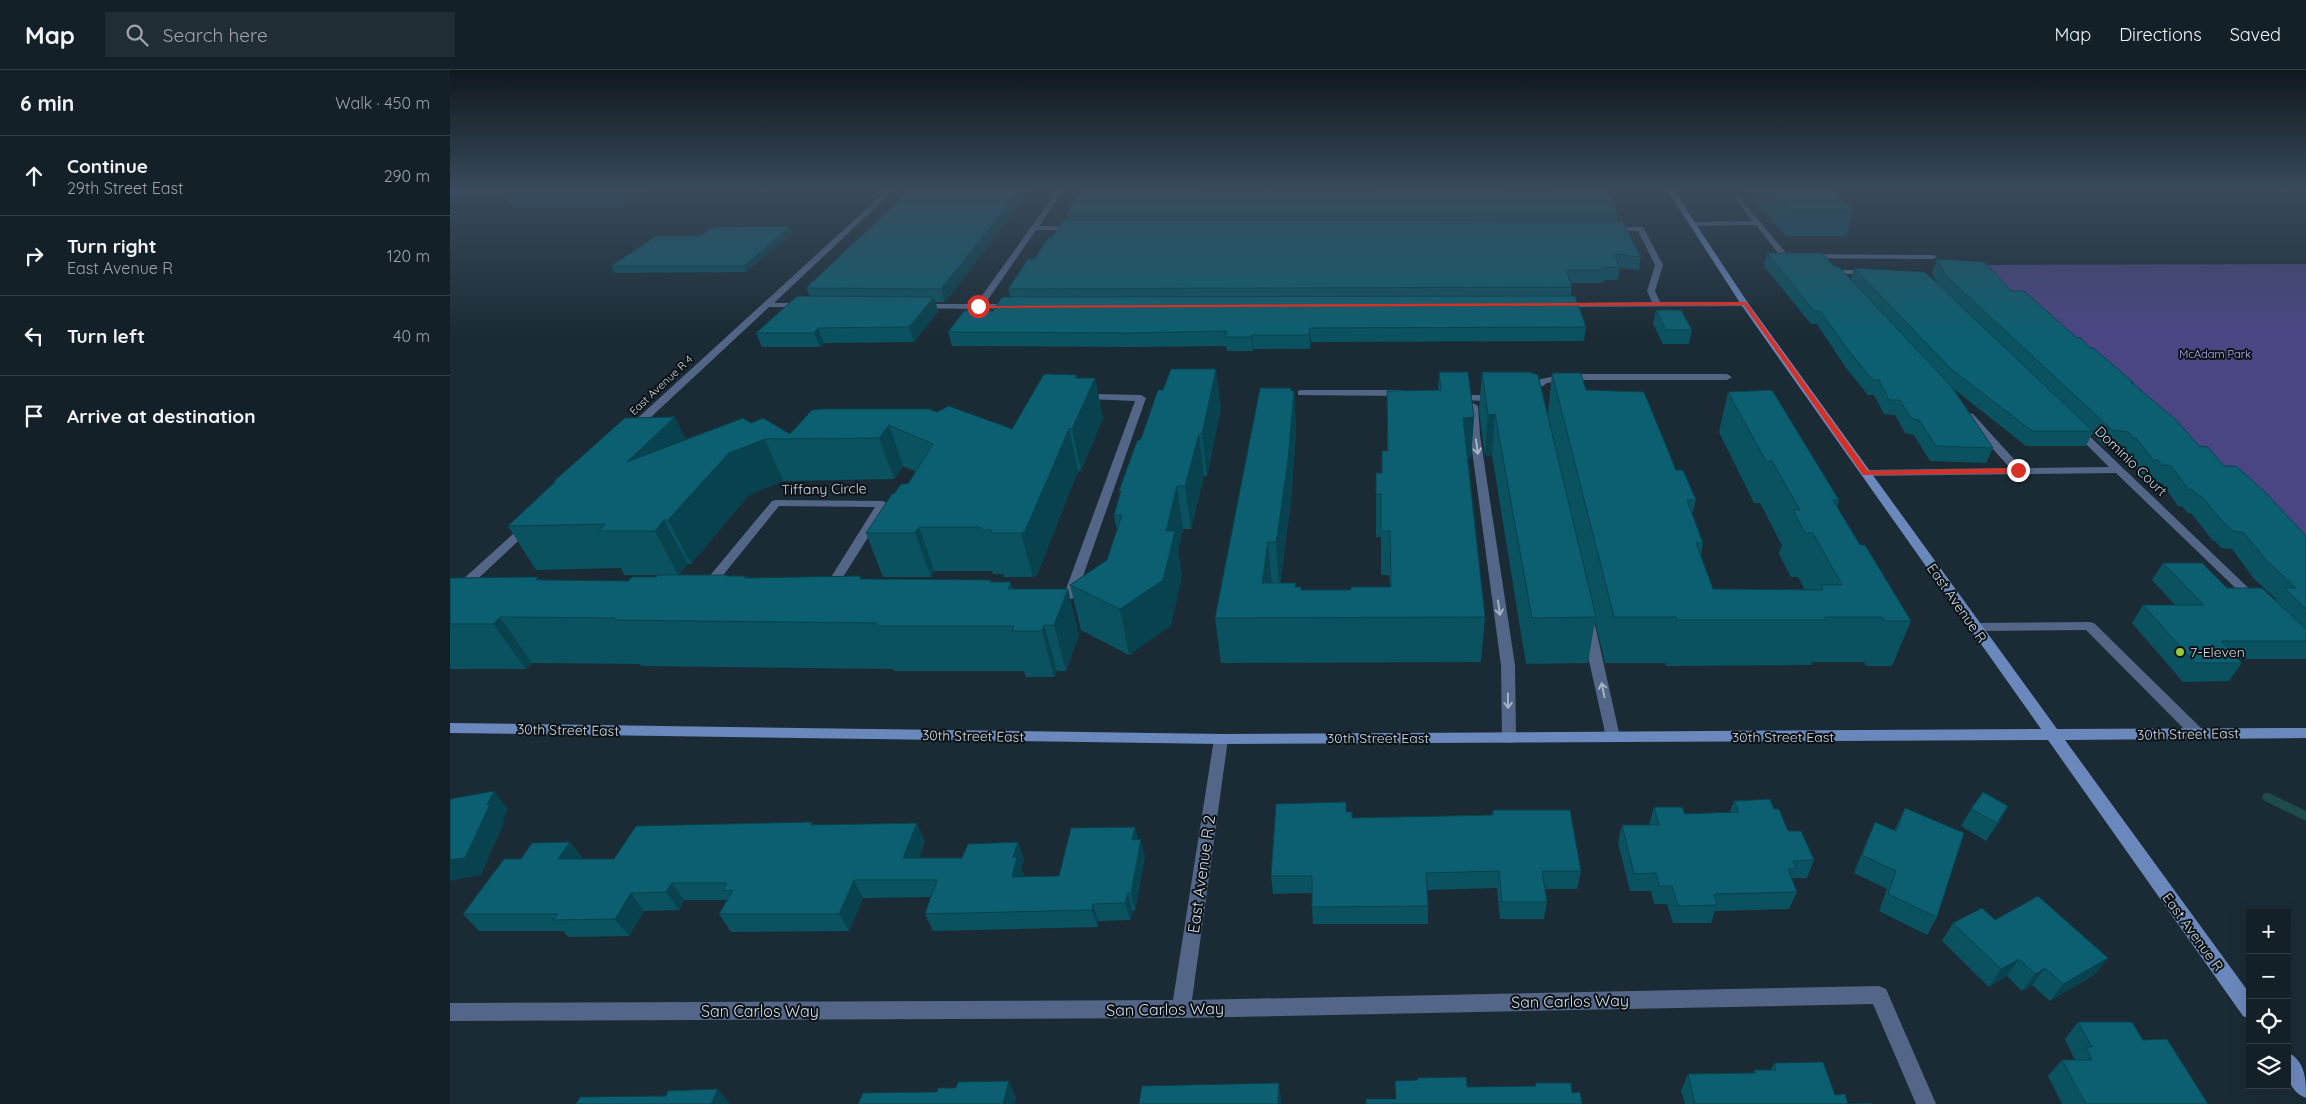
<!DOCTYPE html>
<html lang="en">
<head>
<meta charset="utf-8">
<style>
  body { margin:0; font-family:Quicksand,sans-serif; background:#212d34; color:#f1f3f6 }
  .controls { position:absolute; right:15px; bottom:15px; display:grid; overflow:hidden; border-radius:0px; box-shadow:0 5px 20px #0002 }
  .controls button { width:45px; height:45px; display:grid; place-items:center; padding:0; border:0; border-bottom:1px solid #333e45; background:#142028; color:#f1f3f6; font:25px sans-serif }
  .stop { position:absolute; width:15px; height:15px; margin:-11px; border:4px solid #d93025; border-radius:50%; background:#fff }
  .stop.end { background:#d93025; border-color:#fff; box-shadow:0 1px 5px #0008 }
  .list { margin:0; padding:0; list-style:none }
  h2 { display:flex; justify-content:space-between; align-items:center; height:65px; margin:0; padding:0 20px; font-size:21px }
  h2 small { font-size:16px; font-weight:400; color:#9da3a8 }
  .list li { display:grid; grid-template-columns:32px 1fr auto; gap:15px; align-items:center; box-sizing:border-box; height:80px; padding:0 20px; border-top:1px solid #333e45 }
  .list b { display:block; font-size:19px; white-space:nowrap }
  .list p { margin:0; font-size:16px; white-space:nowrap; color:#9da3a8 }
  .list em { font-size:16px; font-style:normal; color:#9da3a8 }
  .icon { flex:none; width:28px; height:28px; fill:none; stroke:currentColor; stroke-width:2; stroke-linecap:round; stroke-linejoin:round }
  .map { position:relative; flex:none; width:1856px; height:1034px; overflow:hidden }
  header { display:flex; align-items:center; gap:30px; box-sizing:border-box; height:70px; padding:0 25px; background:#142028; border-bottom:1px solid #333e45 }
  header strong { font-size:24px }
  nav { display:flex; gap:28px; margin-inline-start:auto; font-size:18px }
  .search { width:350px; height:45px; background:#212d34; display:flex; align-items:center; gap:12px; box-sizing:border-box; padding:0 18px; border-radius:0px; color:#9da3a8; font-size:19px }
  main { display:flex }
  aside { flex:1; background:#142028 }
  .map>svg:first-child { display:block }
  .green { fill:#4a4684 }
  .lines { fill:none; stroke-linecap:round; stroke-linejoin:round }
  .stream { stroke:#1d4c4b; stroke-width:9 }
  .lane { fill:#536687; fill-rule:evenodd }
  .street { fill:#536687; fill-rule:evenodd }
  .secondary { fill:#6b88bc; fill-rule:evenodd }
  .wall { fill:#0a5260 }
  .shaded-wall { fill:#08424e }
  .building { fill:#0c5f70; stroke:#08424e }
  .oneway { stroke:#a6b3c3 }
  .route { fill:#d93025 }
  .poi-dot { fill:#99cb36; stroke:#0b1217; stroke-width:2 }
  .labels { text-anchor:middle; stroke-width:4; stroke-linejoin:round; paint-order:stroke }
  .far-park-label { font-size:11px; fill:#b8b8fb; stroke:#0b1217 }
  .far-street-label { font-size:11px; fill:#d3dde4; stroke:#0b1217 }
  .street-label { font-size:14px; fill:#d3dde4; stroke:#0b1217 }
  .poi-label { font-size:14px; fill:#d3dde4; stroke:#0b1217; text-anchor:start }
  .near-street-label { font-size:16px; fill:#d3dde4; stroke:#0b1217 }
</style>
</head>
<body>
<header>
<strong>Map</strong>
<div class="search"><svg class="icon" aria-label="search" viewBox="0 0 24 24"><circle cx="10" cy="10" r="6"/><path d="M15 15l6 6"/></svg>Search here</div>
<nav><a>Map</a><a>Directions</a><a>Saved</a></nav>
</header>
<main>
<aside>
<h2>6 min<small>Walk · 450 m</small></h2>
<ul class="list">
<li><svg class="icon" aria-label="ahead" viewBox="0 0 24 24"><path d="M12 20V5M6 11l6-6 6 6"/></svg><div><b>Continue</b><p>29th Street East</p></div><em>290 m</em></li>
<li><svg class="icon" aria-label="right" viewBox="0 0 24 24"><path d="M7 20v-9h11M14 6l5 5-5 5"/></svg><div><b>Turn right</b><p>East Avenue R</p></div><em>120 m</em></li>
<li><svg class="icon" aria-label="left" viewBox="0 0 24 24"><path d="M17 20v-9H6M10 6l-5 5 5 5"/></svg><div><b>Turn left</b></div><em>40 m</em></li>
<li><svg class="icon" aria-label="arrive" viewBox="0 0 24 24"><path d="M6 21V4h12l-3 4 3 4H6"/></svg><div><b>Arrive at destination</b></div></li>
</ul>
</aside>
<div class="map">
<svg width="1856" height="1034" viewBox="0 0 1856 1034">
  <rect width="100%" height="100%" fill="#1b2b35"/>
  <path class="green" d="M1856,194V479L1522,195Z"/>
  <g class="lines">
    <path class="stream" d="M1817,727L1856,746"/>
    <g class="lane">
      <path d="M1287,125L1337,184L1483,185L1487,187L1483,189L1335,188H1332L1306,155L1243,156L1239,154L1243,152L1303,151L1284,127Z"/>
      <path d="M1116,304H1277L1282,307L1277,310H1116L1097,313L1087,320V327H1081L1077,319L1079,317L1091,309Z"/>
      <path d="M851,320H953L958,323L953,326L848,325V321Z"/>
      <path d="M1005,324L1047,326L1052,329L1047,332L1002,329L1000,327Z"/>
      <path d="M1023,333L1028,336L1030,365L1065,595L1066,668L1064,672L1059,673L1054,672L1052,668L1051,595L1020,365L1018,336Z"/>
      <path d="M1138,551L1145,555L1170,667L1168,671L1163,672L1158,671L1156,667L1131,555Z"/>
      <path d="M1639,552L1644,553L1753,660L1755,664L1753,668L1748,669L1743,668L1636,560L1525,561L1518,557L1525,553Z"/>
    </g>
    <g class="street">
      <path d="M436,121H443L324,233H353L357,235L356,237H319L187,360H179V356Z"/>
      <path d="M607,121H613L589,156H623L627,158L623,160H586L535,234H563L567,236L566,238L528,239L467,238L466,236L470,234H526Z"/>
      <path d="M1155,157H1193L1213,195L1205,221L1210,232H1295L1299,234L1295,236L1110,237V233H1113L1202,232L1197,221L1205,195L1188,161H1158L1154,159Z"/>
      <path d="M1383,200H1420L1424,202L1420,204H1393L1396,208L1392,210L1383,204Z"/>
      <path d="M643,324L691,325L696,328L626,526C620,532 606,531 598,529L596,526L598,523L615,522L685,331L640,329L638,327Z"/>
      <path d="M1519,343L1523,344L1572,398L1659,397L1622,360L1627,357L1631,358L1810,529L1804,533L1800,532L1666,403L1416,406L1411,403L1416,400L1560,398L1515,348V344Z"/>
      <path d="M326,430L433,431L439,434L383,523L379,524L373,520L425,437L329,436L261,520H253L251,517L253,514L322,431Z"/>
      <path d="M77,454L83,457L81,459L4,531L0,532V521L73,455Z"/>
      <path d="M771,664L776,665L778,669L742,930L1429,916L1436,919L1486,1034H1466L1423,934L731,948L0,951V933L723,930L764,669L766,665Z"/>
    </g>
    <g class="secondary">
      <path d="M1218,121H1224L1298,233L1607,659L1856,658V668L1615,670L1800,924V949L1793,946L1598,670L771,674L0,663V653L771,664L1591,659L1292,236Z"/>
      <path d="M1837,982C1856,991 1856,1010 1856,1028C1836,1020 1837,1001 1837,982Z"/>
    </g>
  </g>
  <g class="wall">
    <path d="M0,121H198L187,127L174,133H58L54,126H0Z"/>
    <path d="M459,121H580L495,232H485L488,241L464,272L374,273L370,277H312L306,263L360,226L356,218Z"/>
    <path d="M752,121L747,123H1107V121H1151L1168,142L1167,151L1191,187L1189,200L1170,198L1168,210H1154L1153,213H1121L1122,217L1121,226L1136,257L1134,271L861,272L860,279H804L803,281H777L776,276L683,277L502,276L498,262L543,241L560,227L558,219L602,167L619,150L617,142Z"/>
    <path d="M1296,121H1382L1403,140L1396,166H1336Z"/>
    <path d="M343,163L296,202L164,203L161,196L249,166Z"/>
    <path d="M1317,183L1384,196L1401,209L1404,198L1487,214L1482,203L1487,189L1561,221L1627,268L1683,312V313L1749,376L1774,396L1856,466V589H1788L1792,593L1779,611L1733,612L1682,553L1693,535H1725L1702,510L1713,493L1777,518L1825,530L1826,529L1804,509L1782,479L1771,478L1765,471H1763L1741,443H1737L1733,437L1728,436L1712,413L1702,412L1699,407H1694L1677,385H1674L1670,378L1654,376L1642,364L1636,376H1576L1504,319L1543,378L1536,393L1480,391L1464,365L1455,363L1445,345L1434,344L1424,325H1418L1396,298L1367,254H1361L1314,196Z"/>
    <path d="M1206,240L1242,260L1239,274H1213L1203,254Z"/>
    <path d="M989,302L1024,347L1021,388H1018L1035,547L1031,592L771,593L765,548L841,321H844L846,361L841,432L830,513L846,517L851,520H901L940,517L939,505H931V467H926V403H932L937,381V321L988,320Z"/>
    <path d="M1032,302L1098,343L1102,303L1136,320L1226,400L1246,430L1242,445L1253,473L1251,485L1263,519L1355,520L1348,507H1341L1329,484L1332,475L1310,433H1304L1269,362L1278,322L1389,430L1387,437L1410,475L1461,551L1442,596H1416L1414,592H1362L1361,595L1216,596L1215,593H1155L1145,551L1138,593L1076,594L1042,385L1035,386L1029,341Z"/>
    <path d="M627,308H645L653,348L631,401H628L587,505L583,507H554L553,504H543L542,501H484L481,507H433L416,463L444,424L458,414L466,402L453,396L444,409L333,411L299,425L241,494H238L228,505H277L278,506H296L297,508L412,509L541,512L563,519L629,564L616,601H607L604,607H576L574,601H444L443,599L191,596L190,594L82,593L76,599H0V508L178,511L206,507L208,505H174L171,498L86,500L58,456L104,413L103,412L236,370L301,353L340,364L487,342L562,359Z"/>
    <path d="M771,338L757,406H754L741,459H733L728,481L732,505L721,555L679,585L631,560L620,515L657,490L667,460L664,445L670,424L669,421Z"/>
    <path d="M1284,731L1324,739L1338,761L1364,790L1357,808H1341L1347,822L1339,839L1265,841L1261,853H1223L1217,834H1204L1201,821H1180L1168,773L1172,755H1199L1204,737L1235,744L1280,742Z"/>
    <path d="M1558,736L1548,754L1536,771L1511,756L1521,739Z"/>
    <path d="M1455,738L1487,847L1477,865L1429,841L1437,819L1404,803L1417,770L1425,752L1444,761Z"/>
    <path d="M1043,740L1131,801L1127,819H1095L1097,832L1094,849H1050L1047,818L977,820L978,836V854H863L862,837V823L823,824L821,806L896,742L902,748L1042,745Z"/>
    <path d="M364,754L475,771L469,788H512L568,772L574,790L571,798L574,805L573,806H609L685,757L688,769L695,787L685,841H682L680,850L648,851V857L483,861L475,844L481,827L413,828L399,861L281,862L269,844L278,830H234L229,840L194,841L179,866L118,867L113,861H29L13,844L71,789L120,772L133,789H164Z"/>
    <path d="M1545,850L1658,888L1644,905L1600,931L1582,915L1572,921L1557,906L1539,917L1492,871L1503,853Z"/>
    <path d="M1628,952L1693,970L1758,1034H1612L1598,1006L1612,990H1625L1615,969Z"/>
    <path d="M1324,993L1385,1025L1398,1034H1422H1235L1231,1021L1238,1004L1303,1003L1304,1000H1321Z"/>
  </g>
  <g class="shaded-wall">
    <path d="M169,121H198L187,127L174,133Z"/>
    <path d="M569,121H580L495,232L491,219Z"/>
    <path d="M721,121H752L717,135L715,123Z"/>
    <path d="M341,156L343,163L296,202L294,196Z"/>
    <path d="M484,227L488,241L464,272L459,257Z"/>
    <path d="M368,258L374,273L370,277L364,263Z"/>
    <path d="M860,258L861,272L860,279L859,265Z"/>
    <path d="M802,265L804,279L803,281L802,267Z"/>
    <path d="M766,299L771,338L757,406L752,364Z"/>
    <path d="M627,305L633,335L645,308L653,348L631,401L622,359L625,308Z"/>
    <path d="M841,318L842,338L844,321L846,361L841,432L829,516L826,472Z"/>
    <path d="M1045,344L1042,385L1035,386L1038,345Z"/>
    <path d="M225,347L245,388L177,392Z"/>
    <path d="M1024,347L1021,388L1011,389L1013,348Z"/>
    <path d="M439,355L453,396L444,409L429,368Z"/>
    <path d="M619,359L628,401L587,505L583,507L571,463Z"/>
    <path d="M749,364L754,406L741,459L735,416Z"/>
    <path d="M315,369L333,411L299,425L241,494L218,450L279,383Z"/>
    <path d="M727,416L733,459L728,481L732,505L721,555L679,585L670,539L716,461Z"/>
    <path d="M214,450L238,494L228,505L205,461Z"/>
    <path d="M469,457L484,501L481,507L465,463Z"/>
    <path d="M818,472L822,516L812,513Z"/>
    <path d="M561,512L574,557L558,519Z"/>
    <path d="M618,519L629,564L616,601L604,555Z"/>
    <path d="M50,547L82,593L76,599L43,554Z"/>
    <path d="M594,555L607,601L604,607L592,561Z"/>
    <path d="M44,721L58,739L53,749L55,751L31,805L0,811V790L37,735Z"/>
    <path d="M1558,736L1548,754L1536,771L1547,753Z"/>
    <path d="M467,753L475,771L462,805L453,788Z"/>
    <path d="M685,757L689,775L682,770Z"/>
    <path d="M691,769L695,787L685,841L681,823Z"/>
    <path d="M120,772L133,790L108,789Z"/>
    <path d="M568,772L574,790L571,798L574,805L568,824L562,807L563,787Z"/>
    <path d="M404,810L413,828L399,861L389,844Z"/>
    <path d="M222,813L234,830L229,840L216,822Z"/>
    <path d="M181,823L194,841L179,866L165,849Z"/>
    <path d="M678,823L682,841L680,850L675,833Z"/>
    <path d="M643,834L648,851V857L642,840Z"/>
    <path d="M1658,888L1644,905L1600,931L1613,914Z"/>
    <path d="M1569,889L1557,906L1539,917L1551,899Z"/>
    <path d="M1595,898L1582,915L1572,921L1585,904Z"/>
    <path d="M559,1011L566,1028L565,1034H553Z"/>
    <path d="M829,1013L831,1030V1034H828Z"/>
    <path d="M268,1019L280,1034H261Z"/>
  </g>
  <g class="building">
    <path d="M459,121H569L491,219L356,218Z"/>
    <path d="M635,121H721L715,123H932V121H1051V123H1114L1113,121H1151L1152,123H1158L1168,142H617L629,123H634Z"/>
    <path d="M1324,121H1382L1403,140H1343Z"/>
    <path d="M613,150L1172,151L1191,187L1164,184L1170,197H1154L1155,200H1116L1122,217L558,219L578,189H584L599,167H602Z"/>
    <path d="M341,156L294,196H161L206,166H249L264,157Z"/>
    <path d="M1317,183H1372L1384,196L1389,197L1501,316L1543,378L1486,376L1469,350L1461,348L1450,330H1439L1429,310H1423L1401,284L1370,241H1364Z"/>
    <path d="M1487,189L1535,192L1561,221H1574L1627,268H1631L1640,278H1643L1683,312H1681L1726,350L1749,376L1758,377L1774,396H1786L1816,423L1856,466V539L1834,518H1846L1817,491L1793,462L1782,461L1776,454L1774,453L1751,426H1748L1743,420L1738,419L1721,396L1712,395L1708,390H1703L1686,368H1683L1678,362L1662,360L1492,202H1494Z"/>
    <path d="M1404,198L1475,202L1643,361H1582L1501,299Z"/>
    <path d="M347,226L484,227L459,257L368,258L364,263H306Z"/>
    <path d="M1125,226L1136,257L860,258L859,265H802V267H775L777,261L681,263L498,262L514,241H543L552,227Z"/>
    <path d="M1206,240H1231L1242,260H1216Z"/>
    <path d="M721,299H766L752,364H749L735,416H727L716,461H725L713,510L670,539L620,515L657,490L672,445H664L671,421H669L687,371L691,369L708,320H713Z"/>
    <path d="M989,302H1018L1024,347L1013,348L1035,547L765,548L810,318H841V321H844L838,390L828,461L826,472H818L812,513H846L845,517H851V520H901V517H941L940,461H931V424H926V403H932V381H938L937,321L991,320Z"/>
    <path d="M1032,302H1079L1088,305L1146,547L1082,548L1045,344L1038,345Z"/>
    <path d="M1102,303H1131L1136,320L1194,322L1226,400H1233L1246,430H1237L1253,473H1246L1263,519L1373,520L1371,515H1392L1363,463H1355L1343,440H1350L1322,391H1316L1278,322L1322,320L1389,430H1383L1410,475H1415L1461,551H1434L1432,547H1375L1377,550H1227L1226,547H1164Z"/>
    <path d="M594,304L627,305L625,308H645L622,359H619L575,461L571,463H541L542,460H530L531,457H469L465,463H416L442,424H444L451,414H458L483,374L439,355L429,368L315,369L279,383L218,450H214L205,461H149L155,454L58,456L106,411L103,412L175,348L225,347L177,392L293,348L301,353L313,348L340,364L362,340L372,339H479L487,342L499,336L562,359Z"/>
    <path d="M1713,493H1752L1777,518H1812L1856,559V571H1771L1792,593H1745L1693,535H1754Z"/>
    <path d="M208,505H277L276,506H296L294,508L411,506L410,509L541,510L540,512H561L558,519H618L604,555H594L592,561H562L564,556H426L427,553L163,550L165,548L50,547L43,554H0V508L88,507L86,510L178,511L182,507H206Z"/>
    <path d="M44,721L37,735L40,734L15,788L0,790V729Z"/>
    <path d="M1533,722L1558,736L1547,753L1521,739Z"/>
    <path d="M1320,729L1324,739H1329L1338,761H1351L1364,790L1343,791L1346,798L1338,799L1347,822L1264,824L1267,835L1228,836L1222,816H1209L1206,803L1184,804L1172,755H1209L1204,737H1232L1235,744L1289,742L1284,731Z"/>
    <path d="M896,732V742H902V748L1043,745V740H1120L1131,801H1092L1097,832H1052L1049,801L976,803L978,836L862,837V806H821L826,734Z"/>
    <path d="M1455,738L1514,763L1487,847L1438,824L1446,801L1412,785L1425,752L1446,761Z"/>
    <path d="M362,752L361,755L467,753L453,788H512L518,774L568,772L563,787H567L562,807L609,806L621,758L685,757L682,770L691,769L681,823H678L675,833L643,834L642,840L475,844L487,810H404L389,844H269L283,820L273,821L277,813H222L216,822L181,823L165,849L103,850L108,844H13L54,789H71L82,773L120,772L108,789H164L186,756Z"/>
    <path d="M1588,826L1658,888L1613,914L1595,898L1585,904L1569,889L1551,899L1503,853L1532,838L1545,850Z"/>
    <path d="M1628,952H1682L1693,970L1717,969L1758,1034H1636L1612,990H1642L1636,977H1642Z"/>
    <path d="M1373,992L1385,1025L1395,1024L1398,1034L1422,1033V1034H1245L1238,1004L1305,1003L1304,1000H1326L1324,993Z"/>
    <path d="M1016,1007L1017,1017L1086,1016L1085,1013H1121L1122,1023L1130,1022L1132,1034H916V1029H946L945,1011L968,1010L967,1008Z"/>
    <path d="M559,1011L553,1034H408L413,1023L487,1022L488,1018H506L508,1012Z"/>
    <path d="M829,1013L828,1034H689L692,1016Z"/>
    <path d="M268,1019L261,1034H126L130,1027L216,1026L218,1021Z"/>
  </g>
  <defs><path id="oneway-shaft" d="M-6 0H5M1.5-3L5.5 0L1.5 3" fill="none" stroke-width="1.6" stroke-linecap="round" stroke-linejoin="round" transform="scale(1.25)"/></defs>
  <g class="oneway">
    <use href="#oneway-shaft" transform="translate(1027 377) rotate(82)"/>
    <use href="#oneway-shaft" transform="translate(1049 538) rotate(82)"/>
    <use href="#oneway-shaft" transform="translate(1153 620) rotate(-102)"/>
    <use href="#oneway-shaft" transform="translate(1058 631) rotate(89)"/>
  </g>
  <linearGradient id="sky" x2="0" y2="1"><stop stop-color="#0f181d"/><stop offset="0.45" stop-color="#394a5c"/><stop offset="1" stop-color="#394a5c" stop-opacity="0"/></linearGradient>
  <rect width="1856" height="266" fill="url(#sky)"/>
  <path class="route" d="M1296,232L1418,401L1568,398L1572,400L1568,403L1413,405L1294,235L528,238L525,236Z"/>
  <circle class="poi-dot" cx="1730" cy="582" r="5"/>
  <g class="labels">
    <g class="far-park-label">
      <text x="1765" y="288">McAdam Park</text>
    </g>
    <g class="far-street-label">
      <text transform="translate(211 315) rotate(-43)" y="4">East Avenue R 4</text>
    </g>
    <g class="street-label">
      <text transform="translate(1681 391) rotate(44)" y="5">Dominio Court</text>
      <text transform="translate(374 419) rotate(-1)" y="5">Tiffany Circle</text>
      <text transform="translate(1507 533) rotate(55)" y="5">East Avenue R</text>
      <text transform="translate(118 660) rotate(1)" y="5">30th Street East</text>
      <text transform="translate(1738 664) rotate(-1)" y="5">30th Street East</text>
      <text transform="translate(523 666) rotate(1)" y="5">30th Street East</text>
      <text x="1333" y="672">30th Street East</text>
      <text x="928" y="673">30th Street East</text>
      <text transform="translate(1743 862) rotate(54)" y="5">East Avenue R</text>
    </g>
    <g class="poi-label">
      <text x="1740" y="587">7-Eleven</text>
    </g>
    <g class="near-street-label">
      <text transform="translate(751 804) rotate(-82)" y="6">East Avenue R 2</text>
      <text transform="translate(1120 931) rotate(-1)" y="6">San Carlos Way</text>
      <text transform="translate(715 939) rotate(-1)" y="6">San Carlos Way</text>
      <text x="310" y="947">San Carlos Way</text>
    </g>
  </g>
</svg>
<div class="controls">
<button>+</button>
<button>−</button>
<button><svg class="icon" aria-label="locate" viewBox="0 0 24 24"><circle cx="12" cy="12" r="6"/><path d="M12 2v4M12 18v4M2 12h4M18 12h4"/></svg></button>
<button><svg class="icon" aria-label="layers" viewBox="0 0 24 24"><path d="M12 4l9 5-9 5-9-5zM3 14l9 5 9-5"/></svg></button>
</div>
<div class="stop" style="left:528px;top:236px"></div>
<div class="stop end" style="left:1568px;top:400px"></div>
</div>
</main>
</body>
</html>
